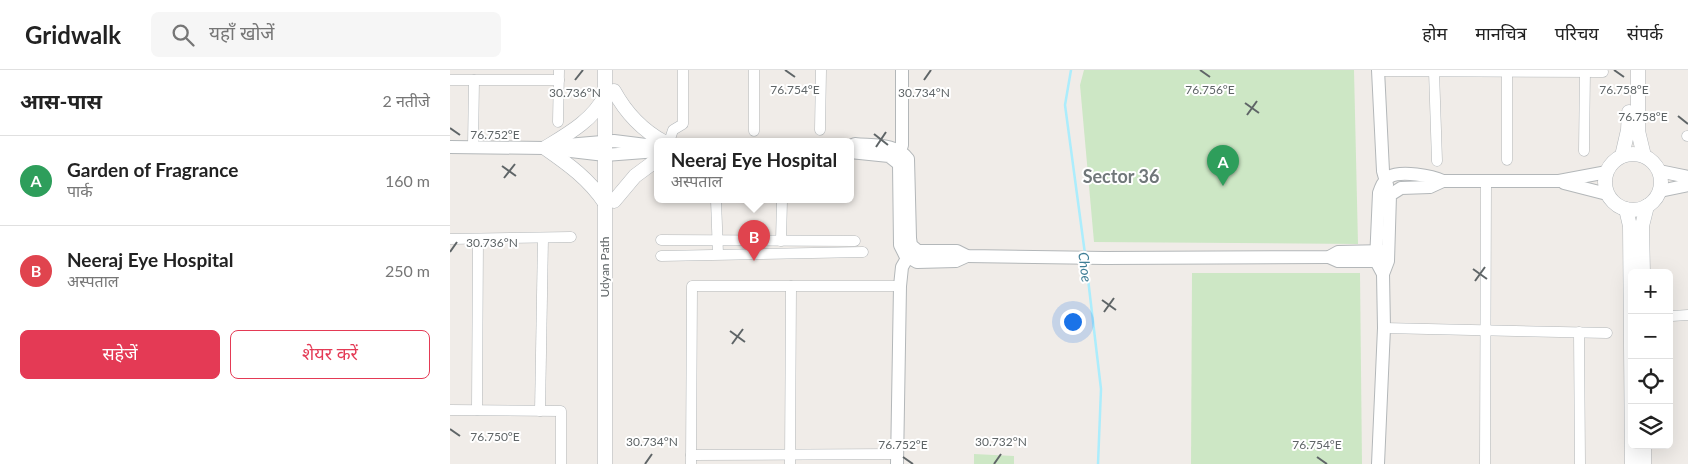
<!DOCTYPE html>
<html lang="hi">
<head>
<meta charset="utf-8">
<style>
  body { margin:0; font-family:Lato,"Noto Sans Devanagari",sans-serif; background:#f6f6f6; color:#222 }
  .controls { position:absolute; right:15px; bottom:15px; display:grid; overflow:hidden; border-radius:8px; box-shadow:0 5px 20px #0002 }
  .controls button { width:45px; height:45px; display:grid; place-items:center; padding:0; border:0; border-bottom:1px solid #e0e0e0; background:#fff; color:#222; font:25px sans-serif }
  .you { position:absolute; left:622px; top:251px; width:18px; height:18px; margin:-12px; border:4px solid #fff; border-radius:50%; background:#1a73e8; box-shadow:0 0 0 8px #1a73e833 }
  .badge { display:grid; place-items:center; width:32px; height:32px; border-radius:50%; background:#e43a55; color:#fff; font-size:16px; font-weight:700 }
  .pin { position:absolute; translate:-50% -41px; filter:drop-shadow(0 1px 2px #0008) }
  .pin::after { content:''; position:absolute; top:26px; width:18px; height:15px; background:inherit; clip-path:polygon(0 0,100% 0,50% 100%) }
  .popup { position:absolute; left:204px; top:68px; width:200px; height:65px; box-sizing:border-box; display:grid; place-content:center; border-radius:8px; background:#fff; filter:drop-shadow(0 1px 4px #0005); font-size:16px; white-space:nowrap; color:#767676 }
  .popup b { font-size:19px; color:#222 }
  .popup::after { content:''; position:absolute; left:50%; top:100%; margin-left:-10px; border:10px solid transparent; border-top-color:#fff }
  .list { margin:0; padding:0; list-style:none }
  h2 { display:flex; justify-content:space-between; align-items:center; height:65px; margin:0; padding:0 20px; font-size:21px }
  h2 small { font-size:16px; font-weight:400; color:#767676 }
  .list li { display:grid; grid-template-columns:32px 1fr auto; gap:15px; align-items:center; box-sizing:border-box; height:90px; padding:0 20px; border-top:1px solid #e0e0e0 }
  .list b { display:block; font-size:19px; white-space:nowrap }
  .list p { margin:0; font-size:16px; white-space:nowrap; color:#767676 }
  .list em { font-size:16px; font-style:normal; color:#767676 }
  .actions { display:flex; gap:10px; padding:15px 20px }
  .actions a { flex:1; padding:11px 0; border:1px solid #e43a55; border-radius:8px; text-align:center; font-size:18px; color:#e43a55 }
  .actions .main { background:#e43a55; color:#fff }
  .icon { flex:none; width:28px; height:28px; fill:none; stroke:currentColor; stroke-width:2; stroke-linecap:round; stroke-linejoin:round }
  .map { position:relative; flex:none; width:1238px; height:394px; overflow:hidden }
  header { display:flex; align-items:center; gap:30px; box-sizing:border-box; height:70px; padding:0 25px; background:#fff; border-bottom:1px solid #e0e0e0 }
  header strong { font-size:24px }
  nav { display:flex; gap:28px; margin-inline-start:auto; font-size:18px }
  .search { width:350px; height:45px; background:#f6f6f6; display:flex; align-items:center; gap:12px; box-sizing:border-box; padding:0 18px; border-radius:8px; color:#767676; font-size:19px }
  main { display:flex }
  aside { flex:1; background:#fff }
  .map>svg:first-child { display:block }
  .green { fill:#cde7c5 }
  .lines { fill:none; stroke-linecap:round; stroke-linejoin:round }
  .stream { stroke:#acedfc; stroke-width:2.5 }
  .minor-casing { stroke:#b3b7b9; stroke-width:11 }
  .tertiary-casing { stroke:#b3b7b9; stroke-width:14 }
  .secondary-casing { stroke:#b2b6b9; stroke-width:15 }
  .minor { stroke:#fff; stroke-width:10 }
  .tertiary { stroke:#fff; stroke-width:12 }
  .secondary { stroke:#fff; stroke-width:14 }
  .ticks { fill:none; stroke:#5f6567; stroke-width:2 }
  .labels { text-anchor:middle; stroke-width:4; stroke-linejoin:round; paint-order:stroke }
  .street-label { font-size:12px; fill:#5f6567; stroke:#fff }
  .water-label { font-size:14px; font-style:italic; fill:#3e7d95; stroke:#fff }
  .district-label { font-size:18px; font-weight:bold; fill:#707779; stroke:#fff }
  .ticks-label { font-size:12px; text-anchor:middle; fill:#5f6567; stroke:#fff; stroke-width:4; stroke-linejoin:round; paint-order:stroke }
</style>
</head>
<body>
<header>
<strong>Gridwalk</strong>
<div class="search"><svg class="icon" aria-label="search" viewBox="0 0 24 24"><circle cx="10" cy="10" r="6"/><path d="M15 15l6 6"/></svg>यहाँ खोजें</div>
<nav><a>होम</a><a>मानचित्र</a><a>परिचय</a><a>संपर्क</a></nav>
</header>
<main>
<aside>
<h2>आस-पास<small>2 नतीजे</small></h2>
<ul class="list">
<li><span class="badge" style="background:#2e9e5b">A</span><div><b>Garden of Fragrance</b><p>पार्क</p></div><em>160 m</em></li>
<li><span class="badge" style="background:#e0444e">B</span><div><b>Neeraj Eye Hospital</b><p>अस्पताल</p></div><em>250 m</em></li>
</ul>
<div class="actions"><a class="main">सहेजें</a><a>शेयर करें</a></div>
</aside>
<div class="map">
<svg width="1238" height="394" viewBox="0 0 1238 394">
  <rect width="100%" height="100%" fill="#f0ece8"/>
  <g class="green">
    <path d="M634,0H904L908,174L644,172L630,15Z"/>
    <path d="M742,203H910L912,394H741Z"/>
    <path d="M524,384L564,386V394H524Z"/>
  </g>
  <g class="lines">
    <g class="stream">
      <path d="M621,0L615,35L635,184"/>
      <path d="M636,192L651,319L648,394"/>
    </g>
    <defs>
      <g id="minor">
        <path d="M304,0V61"/>
        <path d="M928,1L1153,2"/>
        <path d="M984,1L987,91"/>
        <path d="M1057,2V90"/>
        <path d="M0,10H109"/>
        <path d="M108,52L109,0"/>
        <path d="M370,60L371,0"/>
        <path d="M1237,66H1238"/>
        <path d="M219,72L223,60L233,54V0"/>
        <path d="M23,77L24,10"/>
        <path d="M1134,81L1135,0"/>
        <path d="M266,130L268,184"/>
        <path d="M0,169L121,167"/>
        <path d="M211,170L405,171"/>
        <path d="M331,171L332,130"/>
        <path d="M211,186L413,182"/>
        <path d="M1222,246L1238,245"/>
        <path d="M934,258L1157,263"/>
        <path d="M1129,262L1130,394"/>
        <path d="M0,340L111,341V394"/>
        <path d="M27,340L28,169"/>
        <path d="M90,341L93,168"/>
        <path d="M241,385L446,384"/>
        <path d="M241,394L242,216H450"/>
        <path d="M340,394L341,216"/>
        <path d="M1035,394L1036,111"/>
      </g>
      <g id="tertiary">
        <path d="M928,0L933,101L937,115"/>
        <path d="M117,75L164,71L204,76"/>
        <path d="M400,76L405,74C423,76 447,73 458,89L460,168L461,175L468,181H507L517,186L655,188L879,187L888,182L937,181"/>
        <path d="M0,77L95,78L155,85L208,81"/>
        <path d="M400,82L439,86L449,94L450,175L455,185L467,192L506,191L517,186"/>
        <path d="M448,87L452,75V0"/>
        <path d="M1209,101L1238,107"/>
        <path d="M1114,113L1157,124"/>
        <path d="M1210,121L1238,115"/>
        <path d="M879,187L888,191H933"/>
        <path d="M933,204L926,191L929,123C931,117 933,111 939,107C951,100 982,106 993,111H1109L1157,102"/>
        <path d="M447,394L450,216L452,197L463,178"/>
        <path d="M928,394L934,258L933,204L938,191L940,125L951,118L980,117L993,111"/>
      </g>
      <g id="secondary">
        <path d="M1188,0V61L1194,86"/>
        <path d="M164,21C176,43 192,60 214,72"/>
        <circle cx="1183" cy="112" r="28"/>
        <path d="M1172,86L1178,60L1179,42"/>
        <path d="M164,131L185,106L208,89"/>
        <path d="M155,133C139,109 118,94 95,78C118,64 143,50 155,26"/>
        <path d="M1176,139L1180,156L1182,394"/>
        <path d="M1193,203L1192,156L1197,136"/>
        <path d="M1194,375V394"/>
        <path d="M155,394V0"/>
      </g>
    </defs>
    <use href="#minor" class="minor-casing"/>
    <use href="#tertiary" class="tertiary-casing"/>
    <use href="#secondary" class="secondary-casing"/>
    <use href="#minor" class="minor"/>
    <use href="#tertiary" class="tertiary"/>
    <use href="#secondary" class="secondary"/>
  </g>
  <path class="ticks" d="M335,0L345,7M750,0L760,7M1164,0L1174,7M125,10L133,0M474,10L481,0M795,33L809,43M797,45L807,31M1228,46L1238,54M0,58L10,65M424,64L438,75M426,77L436,62M52,96L66,106M54,108L65,94M0,182L7,172M1023,199L1037,209M1025,211L1035,197M652,230L666,240M654,242L664,228M280,261L295,272M282,274L293,259M0,359L10,366M453,387L463,394M867,387L877,394M195,394L202,384M544,394L551,384"/>
  <g class="labels">
    <g class="street-label">
      <text transform="translate(155 197) rotate(-90)" y="4">Udyan Path</text>
    </g>
    <g class="water-label">
      <text transform="translate(635 197) rotate(83)" y="5">Choe</text>
    </g>
    <g class="district-label">
      <text x="671" y="113">Sector 36</text>
    </g>
  </g>
  <g class="ticks-label">
    <text x="1174" y="24">76.758°E</text>
    <text x="345" y="24">76.754°E</text>
    <text x="760" y="24">76.756°E</text>
    <text x="125" y="27">30.736°N</text>
    <text x="474" y="27">30.734°N</text>
    <text x="1193" y="51">76.758°E</text>
    <text x="45" y="69">76.752°E</text>
    <text x="42" y="177">30.736°N</text>
    <text x="45" y="371">76.750°E</text>
    <text x="202" y="376">30.734°N</text>
    <text x="551" y="376">30.732°N</text>
    <text x="453" y="379">76.752°E</text>
    <text x="867" y="379">76.754°E</text>
  </g>
</svg>
<div class="controls">
<button>+</button>
<button>−</button>
<button><svg class="icon" aria-label="locate" viewBox="0 0 24 24"><circle cx="12" cy="12" r="6"/><path d="M12 2v4M12 18v4M2 12h4M18 12h4"/></svg></button>
<button><svg class="icon" aria-label="layers" viewBox="0 0 24 24"><path d="M12 4l9 5-9 5-9-5zM3 14l9 5 9-5"/></svg></button>
</div>
<div class="you"></div>
<div class="pin badge" style="left:773px;top:116px;background:#2e9e5b">A</div>
<div class="pin badge" style="left:304px;top:191px;background:#e0444e">B</div>
<div class="popup"><b>Neeraj Eye Hospital</b>अस्पताल</div>
</div>
</main>
</body>
</html>
